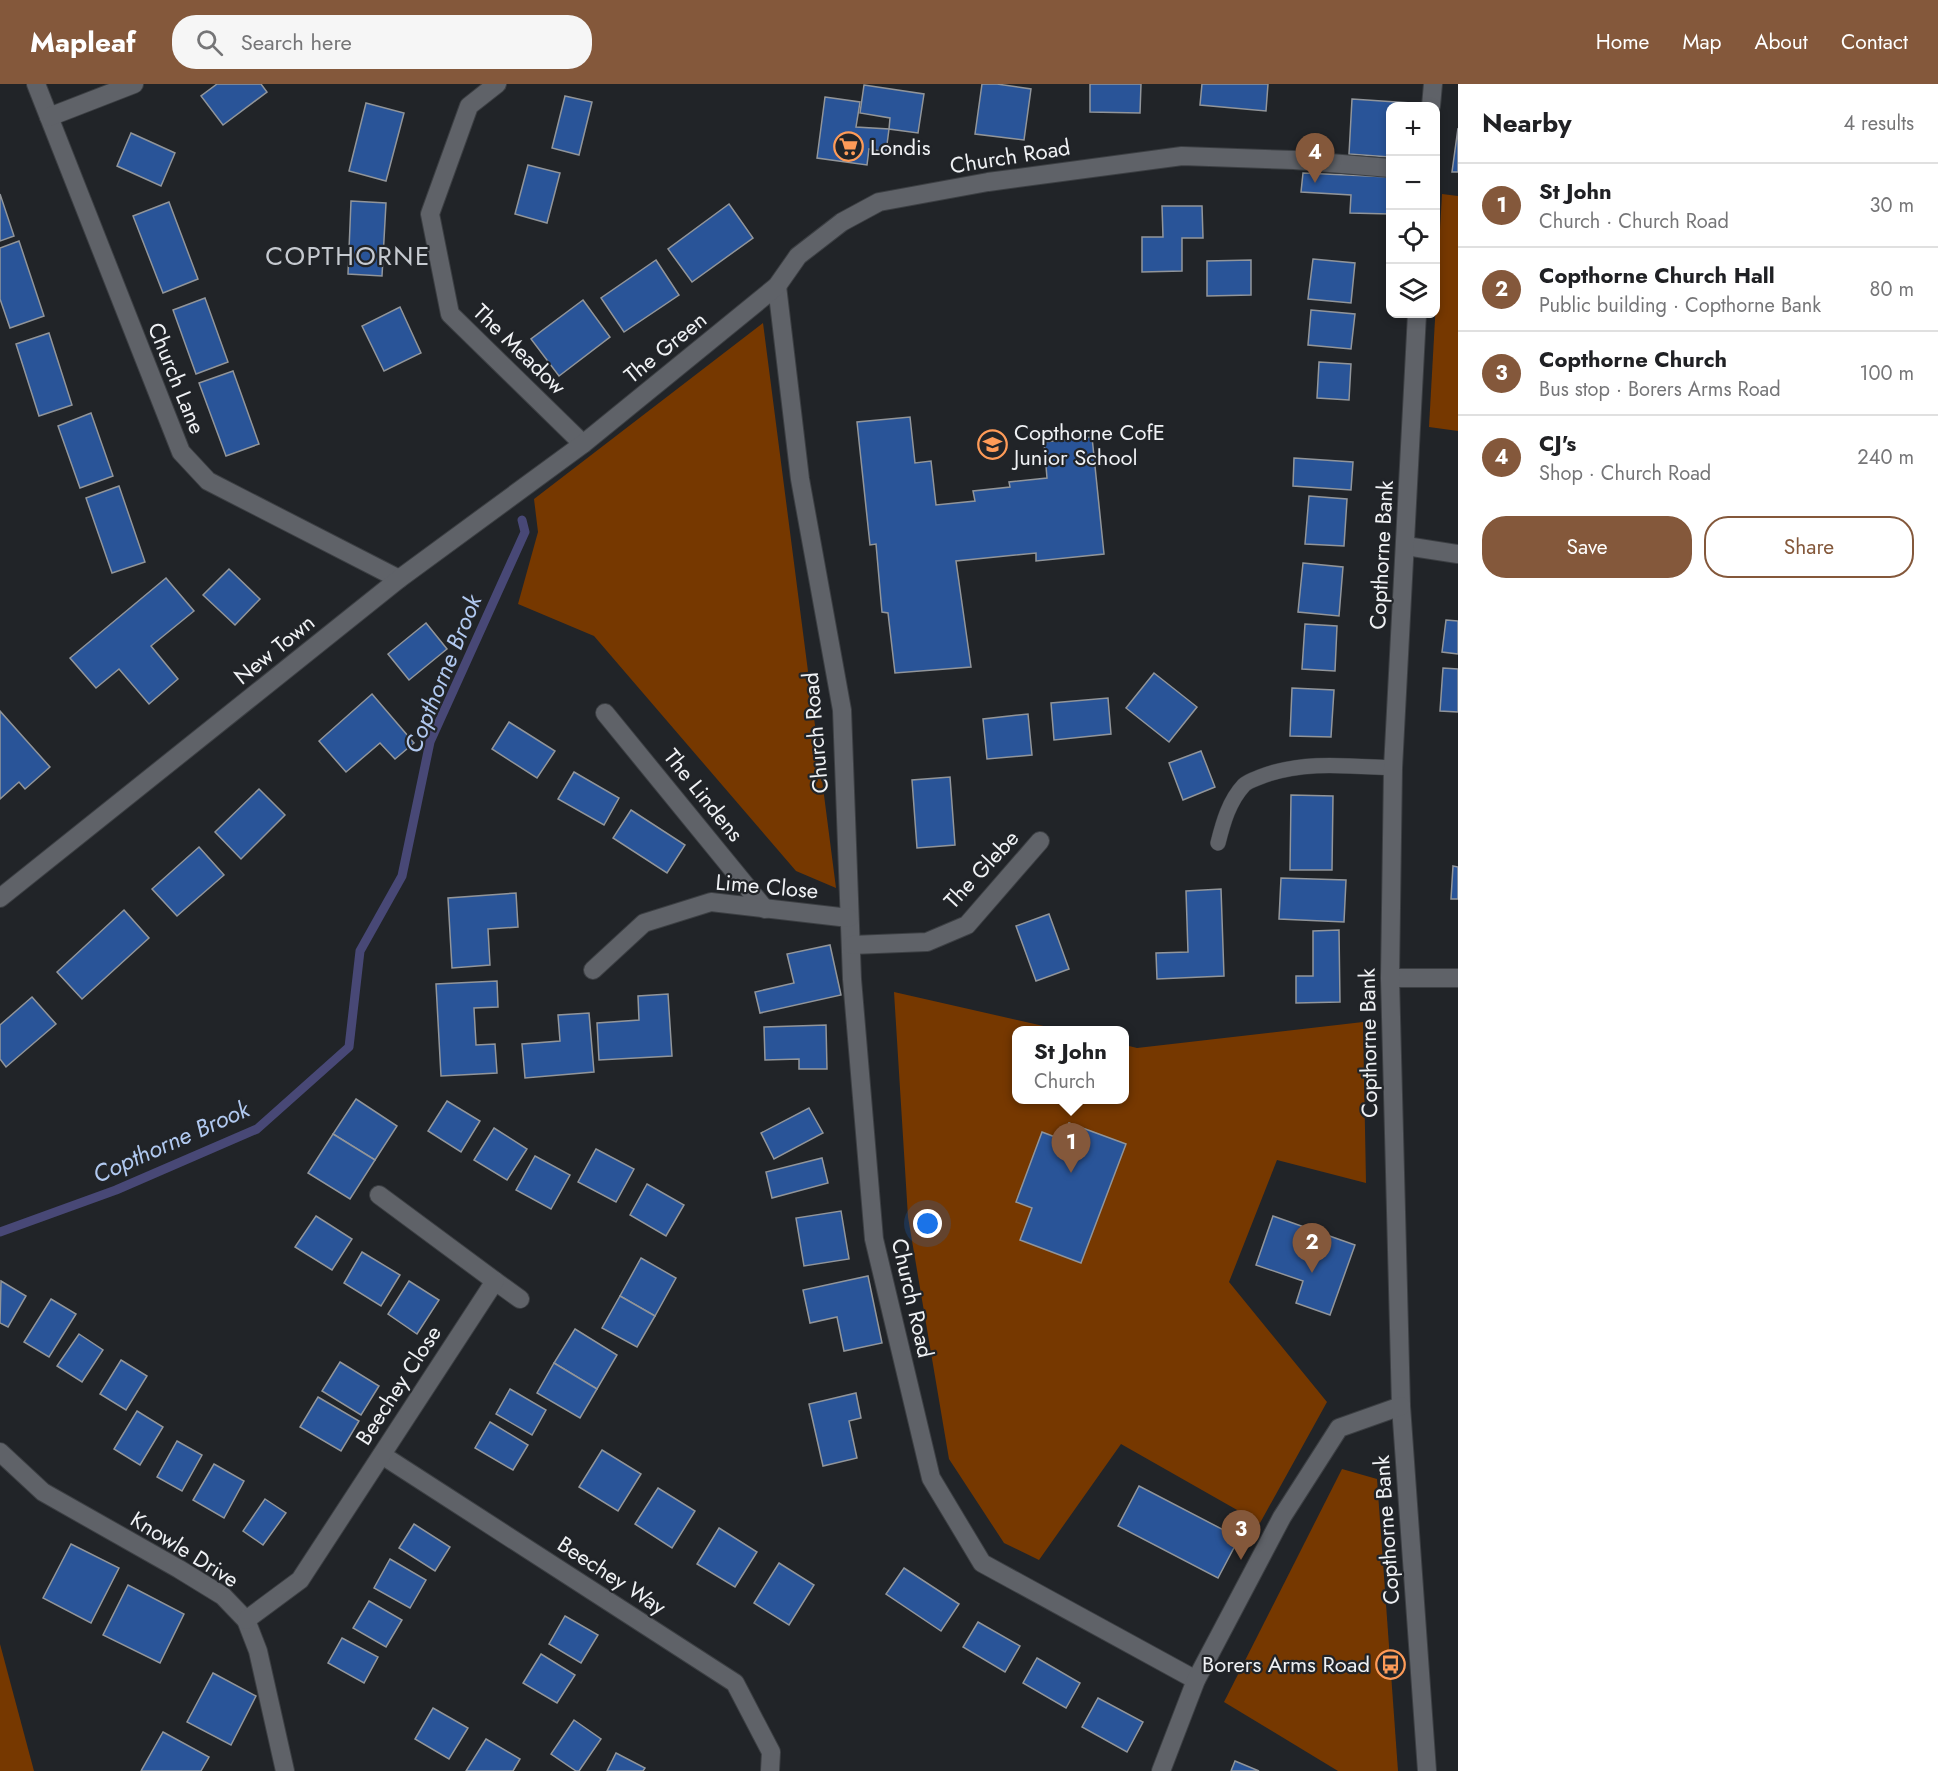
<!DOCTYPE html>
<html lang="en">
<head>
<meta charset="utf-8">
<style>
  body { margin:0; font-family:Jost,sans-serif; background:#f6f6f6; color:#202124 }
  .controls { position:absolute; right:18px; top:18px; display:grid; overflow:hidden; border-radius:12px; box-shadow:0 3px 9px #0003 }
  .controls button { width:54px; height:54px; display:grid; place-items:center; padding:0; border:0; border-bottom:2px solid #e0e0e0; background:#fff; color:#202124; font:30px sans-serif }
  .you { position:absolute; left:928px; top:1140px; width:21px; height:21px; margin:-15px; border:4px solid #fff; border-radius:50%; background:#1a73e8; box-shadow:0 0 0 9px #1a73e833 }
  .badge { display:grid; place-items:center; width:39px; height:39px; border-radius:50%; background:#84583b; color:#fff; font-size:20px; font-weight:700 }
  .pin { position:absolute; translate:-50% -50px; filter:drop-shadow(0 2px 3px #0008) }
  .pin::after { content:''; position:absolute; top:32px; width:21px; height:18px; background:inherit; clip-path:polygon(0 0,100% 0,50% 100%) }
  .popup { position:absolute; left:1012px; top:942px; width:117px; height:78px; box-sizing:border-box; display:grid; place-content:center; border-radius:12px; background:#fff; filter:drop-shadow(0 2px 4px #0005); font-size:20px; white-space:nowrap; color:#757577 }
  .popup b { font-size:22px; color:#202124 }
  .popup::after { content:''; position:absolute; left:50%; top:100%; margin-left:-12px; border:12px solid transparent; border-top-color:#fff }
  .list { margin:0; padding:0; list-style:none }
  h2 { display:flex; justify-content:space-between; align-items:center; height:78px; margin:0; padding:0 24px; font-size:26px }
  h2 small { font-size:20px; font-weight:400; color:#757577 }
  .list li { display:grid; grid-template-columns:39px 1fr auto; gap:18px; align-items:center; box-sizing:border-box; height:84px; padding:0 24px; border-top:2px solid #e0e0e0 }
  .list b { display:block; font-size:22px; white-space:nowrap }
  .list p { margin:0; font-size:20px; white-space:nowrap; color:#757577 }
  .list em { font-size:20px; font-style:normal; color:#757577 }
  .actions { display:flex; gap:12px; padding:18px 24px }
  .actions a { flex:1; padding:14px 0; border:2px solid #84583b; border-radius:24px; text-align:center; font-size:21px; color:#84583b }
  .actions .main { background:#84583b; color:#fff }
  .icon { flex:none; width:33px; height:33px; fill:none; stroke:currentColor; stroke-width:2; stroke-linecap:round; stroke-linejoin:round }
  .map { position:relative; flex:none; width:1458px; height:1687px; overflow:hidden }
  header { display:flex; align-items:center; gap:36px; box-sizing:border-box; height:84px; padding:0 30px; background:#84583b; color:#fff }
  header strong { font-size:28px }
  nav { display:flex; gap:33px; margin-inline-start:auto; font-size:21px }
  .search { width:420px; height:54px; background:#f6f6f6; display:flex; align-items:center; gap:15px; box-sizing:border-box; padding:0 21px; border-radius:24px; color:#757577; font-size:22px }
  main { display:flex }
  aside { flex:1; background:#fff }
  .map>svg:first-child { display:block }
  .green { fill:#763800 }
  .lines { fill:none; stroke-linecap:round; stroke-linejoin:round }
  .stream { stroke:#484876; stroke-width:9 }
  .building { fill:#295498; stroke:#91959a; stroke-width:1.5 }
  .service-casing { stroke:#3c3f43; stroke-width:16 }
  .minor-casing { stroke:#3c3f43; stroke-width:20 }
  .tertiary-casing { stroke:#3c3f43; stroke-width:20 }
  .service { stroke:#5f6268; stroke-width:15 }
  .minor { stroke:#5f6268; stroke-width:18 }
  .tertiary { stroke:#5f6268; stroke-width:18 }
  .labels { text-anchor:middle; stroke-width:4.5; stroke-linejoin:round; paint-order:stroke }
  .poi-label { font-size:22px; fill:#eff1f4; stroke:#212428; text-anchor:start }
  .street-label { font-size:22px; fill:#eff1f4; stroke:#212428 }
  .water-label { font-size:24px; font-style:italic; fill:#b1c9f0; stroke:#212428 }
  .quarter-label { font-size:26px; letter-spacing:1.5px; fill:#c6cad0; stroke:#212428 }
</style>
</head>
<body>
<header>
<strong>Mapleaf</strong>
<div class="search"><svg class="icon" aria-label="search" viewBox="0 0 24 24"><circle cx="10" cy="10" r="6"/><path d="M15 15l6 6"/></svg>Search here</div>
<nav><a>Home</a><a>Map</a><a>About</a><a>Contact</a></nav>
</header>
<main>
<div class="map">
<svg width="1458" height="1687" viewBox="0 0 1458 1687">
  <rect width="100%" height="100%" fill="#212428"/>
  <g class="green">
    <path d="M1442,110L1458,112V347L1429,343Z"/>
    <path d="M763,239L836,804L796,787L594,552L518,520L538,448L534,415Z"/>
    <path d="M894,908L1061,946H1017V1016H1125V961L1137,964L1363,938L1366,1099L1277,1076L1229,1198L1327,1318L1260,1439L1121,1360L1039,1476L1004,1459L949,1375L908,1133Z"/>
    <path d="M1342,1385L1377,1395L1398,1687H1338L1224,1618Z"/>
    <path d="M0,1560L34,1687H0Z"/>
  </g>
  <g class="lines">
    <path class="stream" d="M0,1148L116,1106L257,1045L349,963L360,867L402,792L430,658L525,448L522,436"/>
  </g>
  <g class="building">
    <path d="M217,0H261L267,8L223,41L201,12Z"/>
    <path d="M982,0H997L1031,5L1024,56L975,50Z"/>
    <path d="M1090,0H1141L1140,29L1090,28Z"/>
    <path d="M1202,0H1268L1266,27L1200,21Z"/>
    <path d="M864,1L924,10L918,49L889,45L890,34L860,29Z"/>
    <path d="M565,12L592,18L579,71L552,64Z"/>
    <path d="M825,13L860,18L856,43L889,45L886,68L869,65L867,81L817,74Z"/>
    <path d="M1352,15L1411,19V22H1390V73L1349,70Z"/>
    <path d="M366,19L404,29L386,97L349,87Z"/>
    <path d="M1458,44V88H1452Z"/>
    <path d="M131,49L175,69L161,102L117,82Z"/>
    <path d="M528,81L560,89L547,139L515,130Z"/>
    <path d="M1303,89L1390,93V130L1350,129L1351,111L1301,108Z"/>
    <path d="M0,110L14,152L0,157Z"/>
    <path d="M351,117L386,119L382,192L348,190Z"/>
    <path d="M169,118L198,195L163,209L133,132Z"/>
    <path d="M729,120L753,154L692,198L668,165Z"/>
    <path d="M1162,122H1202L1203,154H1182V187L1142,188V153H1163Z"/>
    <path d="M19,157L44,232L10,244L0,215V164Z"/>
    <path d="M1313,175L1355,179L1351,219L1308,215Z"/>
    <path d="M656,176L679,211L624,248L601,214Z"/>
    <path d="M1251,176V211L1207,212V177Z"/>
    <path d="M205,214L228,278L196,290L173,226Z"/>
    <path d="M583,216L610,253L559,292L531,255Z"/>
    <path d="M400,223L421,269L384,287L362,242Z"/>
    <path d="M1311,226L1355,230L1351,265L1308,261Z"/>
    <path d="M49,249L72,321L39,332L16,260Z"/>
    <path d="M1319,278L1351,280L1349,316L1317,314Z"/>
    <path d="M233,287L259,360L226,372L199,299Z"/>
    <path d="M91,329L113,392L80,404L58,342Z"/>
    <path d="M910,333L915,379L931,377L936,421L975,417L973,407L1010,403L1009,398L1047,394L1044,358L1092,353L1104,470L1036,477V469L956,477L971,583L895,589L888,529L882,528L876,460L870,461L857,338Z"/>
    <path d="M1294,374L1353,378L1351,406L1293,402Z"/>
    <path d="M119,402L145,478L112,489L86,414Z"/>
    <path d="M1309,412L1347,415L1344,462L1305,460Z"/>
    <path d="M1303,479L1343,483L1339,532L1298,528Z"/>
    <path d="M229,485L260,515L235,541L203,511Z"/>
    <path d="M166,494L194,527L151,562L178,595L149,620L119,585L96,604L70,574Z"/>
    <path d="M1446,536L1458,537V570L1442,568Z"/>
    <path d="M426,539L447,565L409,596L388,570Z"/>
    <path d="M1305,540L1337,542L1335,587L1302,585Z"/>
    <path d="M1443,584L1458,585V628L1440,627Z"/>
    <path d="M1154,589L1197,623L1169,658L1126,624Z"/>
    <path d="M1292,604L1334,606L1331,653L1290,652Z"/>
    <path d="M372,610L414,659L395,675L380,659L346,688L319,657Z"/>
    <path d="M1108,614L1111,650L1054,656L1051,619Z"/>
    <path d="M0,627L50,683L25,705L19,698L0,715Z"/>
    <path d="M1028,630L1032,671L987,675L983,635Z"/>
    <path d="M509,638L555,667L537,694L492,665Z"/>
    <path d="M1201,667L1215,703L1183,716L1169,679Z"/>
    <path d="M574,688L619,714L604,741L558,715Z"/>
    <path d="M950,693L955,761L917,764L912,696Z"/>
    <path d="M259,705L285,731L241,775L215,748Z"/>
    <path d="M1291,711L1333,712L1332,786H1290Z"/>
    <path d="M631,726L685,761L667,789L613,754Z"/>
    <path d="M199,763L224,791L177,832L152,805Z"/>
    <path d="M1453,782L1458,783V815H1451Z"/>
    <path d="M1281,794L1346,796L1344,838L1279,835Z"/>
    <path d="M1221,805L1224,892L1157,895L1156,869L1188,868L1186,807Z"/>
    <path d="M516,809L518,843L488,845L490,881L452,884L448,814Z"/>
    <path d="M124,826L149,854L82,915L57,888Z"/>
    <path d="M1049,830L1069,885L1036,897L1016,842Z"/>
    <path d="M1339,846L1340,918L1296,919V892H1313V847Z"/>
    <path d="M830,861L841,911L760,929L755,908L794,899L787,870Z"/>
    <path d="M497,897L498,923L474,924L476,961L495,960L497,989L441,992L436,900Z"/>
    <path d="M668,910L672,972L599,976L597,939L639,936L638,912Z"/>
    <path d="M32,913L56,940L6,983L0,975V941Z"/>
    <path d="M589,929L594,988L525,994L522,960L560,957L558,931Z"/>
    <path d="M826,941L827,985H799V975L765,976L764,943Z"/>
    <path d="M356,1015L397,1042L375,1076L333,1050Z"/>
    <path d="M447,1017L480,1037L461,1068L428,1047Z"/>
    <path d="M809,1024L823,1049L774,1075L761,1049Z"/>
    <path d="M1069,1039L1126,1060L1081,1179L1020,1156L1032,1124L1016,1118L1042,1048L1063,1056Z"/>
    <path d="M494,1044L527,1065L507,1096L474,1076Z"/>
    <path d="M333,1050L375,1076L350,1115L308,1089Z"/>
    <path d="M596,1065L634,1085L616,1118L578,1098Z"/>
    <path d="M535,1072L570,1091L551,1125L516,1106Z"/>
    <path d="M822,1074L828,1099L772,1114L766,1088Z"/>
    <path d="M647,1100L684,1121L666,1152L630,1131Z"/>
    <path d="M841,1127L849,1175L804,1182L796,1134Z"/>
    <path d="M316,1132L352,1155L332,1186L295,1163Z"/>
    <path d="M1273,1132L1355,1161L1330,1231L1296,1219L1303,1197L1256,1181Z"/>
    <path d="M362,1168L400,1191L381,1222L344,1199Z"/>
    <path d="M641,1174L676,1194L655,1232L620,1212Z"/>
    <path d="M868,1192L882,1259L844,1267L837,1233L810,1239L803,1206Z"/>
    <path d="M1,1197L26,1212L8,1243L0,1239Z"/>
    <path d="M409,1197L439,1216L417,1250L388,1230Z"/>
    <path d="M620,1212L655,1232L637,1263L602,1244Z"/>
    <path d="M51,1215L76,1230L49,1273L24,1258Z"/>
    <path d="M575,1245L617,1271L597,1305L554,1279Z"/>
    <path d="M79,1250L103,1266L82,1298L57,1282Z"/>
    <path d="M121,1276L147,1292L126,1326L100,1310Z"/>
    <path d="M340,1278L379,1302L361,1331L322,1307Z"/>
    <path d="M554,1279L597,1305L580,1334L537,1309Z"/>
    <path d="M510,1305L546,1326L532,1351L496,1330Z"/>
    <path d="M856,1309L861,1334L849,1337L857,1374L823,1382L809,1320Z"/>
    <path d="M318,1313L359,1337L341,1367L300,1343Z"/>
    <path d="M137,1327L163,1343L140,1381L114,1365Z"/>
    <path d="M490,1338L528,1361L513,1386L475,1364Z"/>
    <path d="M177,1357L202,1371L182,1407L157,1393Z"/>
    <path d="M602,1366L641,1390L618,1427L579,1403Z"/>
    <path d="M214,1380L244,1397L224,1434L193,1416Z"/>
    <path d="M1139,1402L1239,1454L1218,1494L1118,1442Z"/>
    <path d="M658,1404L695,1427L672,1464L635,1440Z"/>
    <path d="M265,1415L286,1429L263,1461L243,1447Z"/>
    <path d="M414,1440L450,1463L435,1487L399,1464Z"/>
    <path d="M719,1444L757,1468L735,1503L697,1480Z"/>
    <path d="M71,1460L119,1484L91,1539L43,1514Z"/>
    <path d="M390,1475L426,1496L410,1524L374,1504Z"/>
    <path d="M779,1479L814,1501L789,1541L754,1519Z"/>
    <path d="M904,1484L959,1520L941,1547L886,1510Z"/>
    <path d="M128,1501L184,1530L160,1579L103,1551Z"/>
    <path d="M369,1517L402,1536L386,1563L353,1544Z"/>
    <path d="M565,1532L598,1551L581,1579L549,1560Z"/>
    <path d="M978,1538L1020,1562L1005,1588L963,1563Z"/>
    <path d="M342,1554L378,1573L364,1599L328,1579Z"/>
    <path d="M541,1570L575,1591L557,1619L523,1599Z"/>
    <path d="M1037,1574L1080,1599L1066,1624L1023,1599Z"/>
    <path d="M213,1589L256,1612L231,1661L187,1638Z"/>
    <path d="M1098,1614L1143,1638L1127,1668L1082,1643Z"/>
    <path d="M433,1624L468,1644L449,1675L415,1655Z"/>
    <path d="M574,1636L601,1655L579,1687H576L551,1670Z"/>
    <path d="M163,1648L209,1673L201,1687H141Z"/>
    <path d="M486,1655L520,1675L513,1687H466Z"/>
    <path d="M616,1669L645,1684L643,1687H607Z"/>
    <path d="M1235,1677L1259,1687H1231Z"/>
  </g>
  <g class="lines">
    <defs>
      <path id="service" d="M1218,759C1223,739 1229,717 1244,701C1248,697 1255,695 1260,693C1302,676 1350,682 1393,684"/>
      <g id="minor">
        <path d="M36,0L181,368L208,397L399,495"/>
        <path d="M497,0L469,22L430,130L450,230L583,360"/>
        <path d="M49,33L134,0"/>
        <path d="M777,202L800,395L842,626L852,895L874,1155L931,1394L982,1479L1196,1596"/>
        <path d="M1406,462L1458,470"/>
        <path d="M605,629L765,825"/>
        <path d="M0,814L399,495L583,360L777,202L798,172L842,138L879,118L988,98L1182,72L1294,76L1390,84"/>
        <path d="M852,861L927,858L967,841L1040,757"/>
        <path d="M593,886L644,839L711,818L849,834"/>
        <path d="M1390,894H1458"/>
        <path d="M495,1197L520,1215"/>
        <path d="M0,1368L43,1408L179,1485L223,1512L246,1536L258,1567L285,1687"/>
        <path d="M382,1371L735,1599L771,1668L770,1687"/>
        <path d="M246,1536L300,1496L495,1197L379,1111"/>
      </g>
      <g id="tertiary">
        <path d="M1431,22L1433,0"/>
        <path d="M1417,230L1393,684L1390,894L1401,1322L1427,1687"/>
        <path d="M1161,1687L1196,1596L1282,1433L1339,1344L1401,1322"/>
      </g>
    </defs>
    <use href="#service" class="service-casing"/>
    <use href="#minor" class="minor-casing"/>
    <use href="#tertiary" class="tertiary-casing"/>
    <use href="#service" class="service"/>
    <use href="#minor" class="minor"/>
    <use href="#tertiary" class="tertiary"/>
  </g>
  <defs>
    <symbol id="supermarket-ring" viewBox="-11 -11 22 22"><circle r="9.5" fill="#212428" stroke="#fe9b58" stroke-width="1.5"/><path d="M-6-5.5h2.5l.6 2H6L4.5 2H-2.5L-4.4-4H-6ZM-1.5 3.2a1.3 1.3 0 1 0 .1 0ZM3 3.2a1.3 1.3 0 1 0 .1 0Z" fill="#fe9b58"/></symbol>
    <symbol id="school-ring" viewBox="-11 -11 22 22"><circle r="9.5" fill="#212428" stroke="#fe9b58" stroke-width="1.5"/><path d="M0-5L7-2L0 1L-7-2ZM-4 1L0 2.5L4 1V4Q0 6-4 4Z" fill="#fe9b58"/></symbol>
    <symbol id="bus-ring" viewBox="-11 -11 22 22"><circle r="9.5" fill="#212428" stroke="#fe9b58" stroke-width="1.5"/><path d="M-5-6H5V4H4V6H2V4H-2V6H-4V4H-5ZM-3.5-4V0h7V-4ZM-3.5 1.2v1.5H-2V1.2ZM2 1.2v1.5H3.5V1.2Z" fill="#fe9b58"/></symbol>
  </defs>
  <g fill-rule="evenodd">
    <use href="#supermarket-ring" x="832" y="46" width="33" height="33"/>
    <use href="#school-ring" x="976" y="344" width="33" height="33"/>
    <use href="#bus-ring" x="1374" y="1564" width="33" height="33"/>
  </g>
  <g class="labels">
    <g class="poi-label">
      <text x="870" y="71">Londis</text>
      <text x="1014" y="356">Copthorne CofE<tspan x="1014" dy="25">Junior School</tspan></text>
      <text x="1370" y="1588" text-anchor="end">Borers Arms Road</text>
    </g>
    <g class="street-label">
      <text transform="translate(1010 72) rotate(-9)" y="8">Church Road</text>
      <text transform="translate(665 263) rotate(-39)" y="8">The Green</text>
      <text transform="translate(520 265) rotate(44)" y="8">The Meadow</text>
      <text transform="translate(177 294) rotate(68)" y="8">Church Lane</text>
      <text transform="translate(1381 471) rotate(-87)" y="8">Copthorne Bank</text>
      <text transform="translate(274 565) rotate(-39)" y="8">New Town</text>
      <text transform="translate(815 649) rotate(-95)" y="8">Church Road</text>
      <text transform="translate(704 711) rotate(51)" y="8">The Lindens</text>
      <text transform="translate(981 785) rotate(-47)" y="8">The Glebe</text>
      <text transform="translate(767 802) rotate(5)" y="8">Lime Close</text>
      <text transform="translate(1368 959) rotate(-91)" y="8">Copthorne Bank</text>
      <text transform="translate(913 1214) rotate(77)" y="8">Church Road</text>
      <text transform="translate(398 1301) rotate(-57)" y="8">Beechey Close</text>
      <text transform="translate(1386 1446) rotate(-94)" y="8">Copthorne Bank</text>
      <text transform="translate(185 1465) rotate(32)" y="8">Knowle Drive</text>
      <text transform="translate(612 1491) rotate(33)" y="8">Beechey Way</text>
    </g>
    <g class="water-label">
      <text transform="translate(443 590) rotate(-68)" y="8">Copthorne Brook</text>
      <text transform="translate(171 1058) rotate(-24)" y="8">Copthorne Brook</text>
    </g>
    <g class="quarter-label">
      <text x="348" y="181">COPTHORNE</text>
    </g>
  </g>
</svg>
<div class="controls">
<button>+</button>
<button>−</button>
<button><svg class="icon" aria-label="locate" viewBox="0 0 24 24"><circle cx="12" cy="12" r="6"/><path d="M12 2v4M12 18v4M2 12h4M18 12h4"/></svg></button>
<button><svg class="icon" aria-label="layers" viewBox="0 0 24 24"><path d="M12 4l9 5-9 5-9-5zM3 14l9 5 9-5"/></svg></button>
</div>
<div class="you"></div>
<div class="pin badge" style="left:1071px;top:1089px">1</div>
<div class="popup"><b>St John</b>Church</div>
<div class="pin badge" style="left:1312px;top:1189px">2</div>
<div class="pin badge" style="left:1241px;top:1476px">3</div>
<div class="pin badge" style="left:1315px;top:99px">4</div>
</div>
<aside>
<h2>Nearby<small>4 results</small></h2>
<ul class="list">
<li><span class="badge">1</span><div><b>St John</b><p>Church · Church Road</p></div><em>30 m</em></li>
<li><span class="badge">2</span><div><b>Copthorne Church Hall</b><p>Public building · Copthorne Bank</p></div><em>80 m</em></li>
<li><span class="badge">3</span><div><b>Copthorne Church</b><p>Bus stop · Borers Arms Road</p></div><em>100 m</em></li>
<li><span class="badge">4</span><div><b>CJ's</b><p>Shop · Church Road</p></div><em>240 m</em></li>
</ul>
<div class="actions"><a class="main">Save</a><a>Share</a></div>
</aside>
</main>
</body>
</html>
